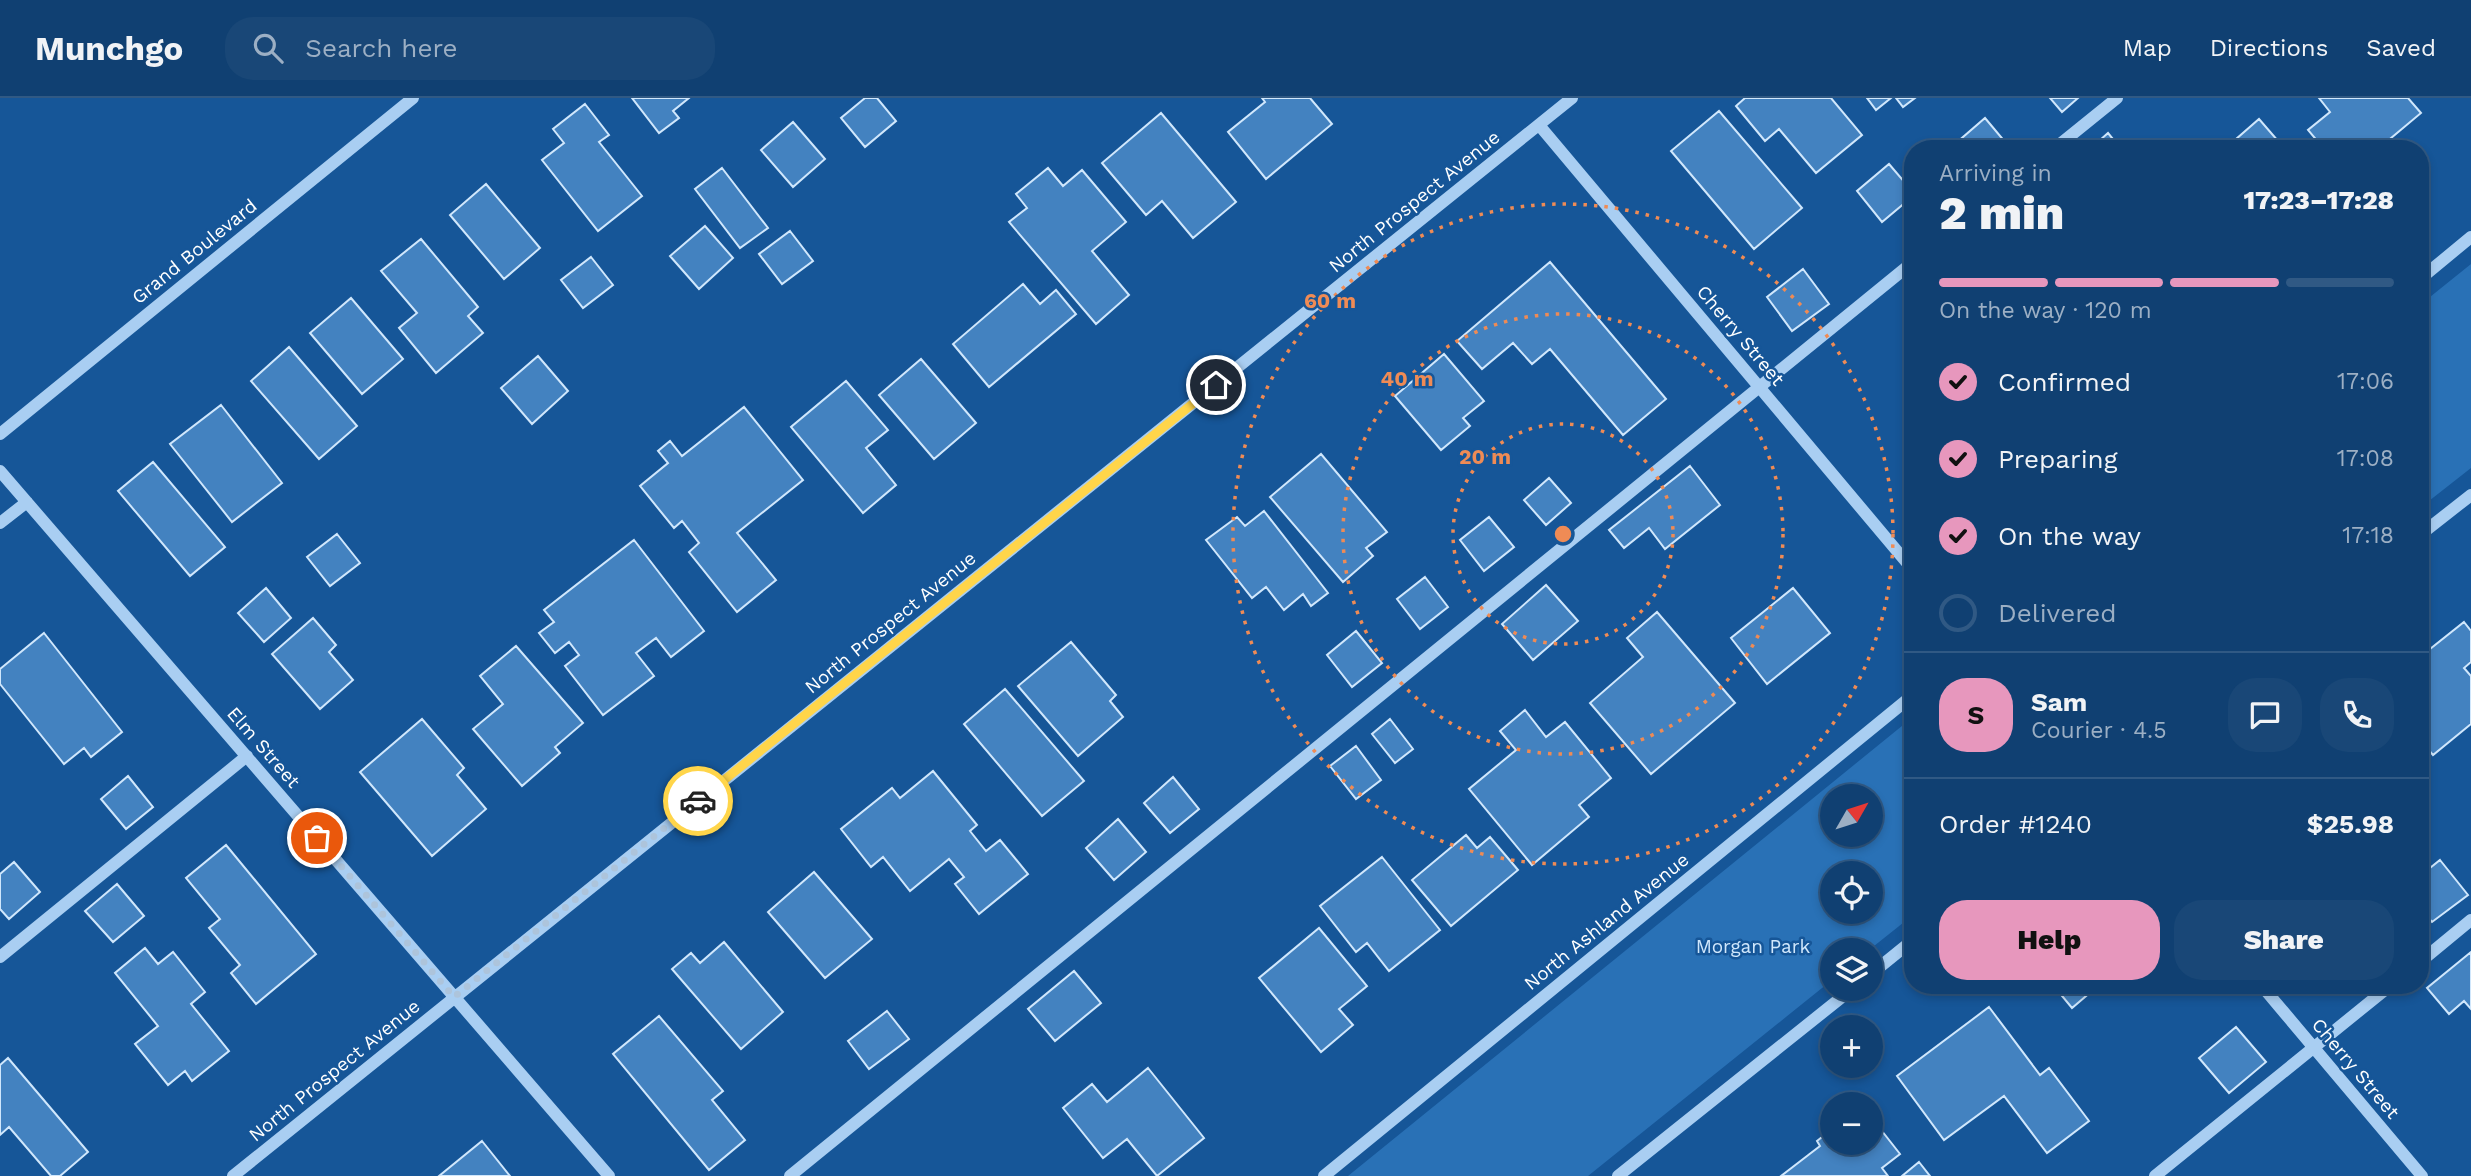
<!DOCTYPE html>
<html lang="en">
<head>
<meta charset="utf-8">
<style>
	body { margin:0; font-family:"Work Sans",sans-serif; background:#194777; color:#f1f3f6; height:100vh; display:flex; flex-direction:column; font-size:26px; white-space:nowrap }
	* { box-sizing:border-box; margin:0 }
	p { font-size:23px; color:#9cafc4 }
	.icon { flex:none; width:38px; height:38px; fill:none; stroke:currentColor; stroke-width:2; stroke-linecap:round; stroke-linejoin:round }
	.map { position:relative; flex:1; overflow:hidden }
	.drawer { position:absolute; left:1904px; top:42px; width:525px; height:854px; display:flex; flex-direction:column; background:#104072; border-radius:28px; box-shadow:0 4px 10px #0003,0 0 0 2px #305984 }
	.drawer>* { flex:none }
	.needle { width:46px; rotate:51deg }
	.controls { position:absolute; left:1820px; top:686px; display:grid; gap:14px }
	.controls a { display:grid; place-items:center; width:63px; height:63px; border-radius:50%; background:#104072; box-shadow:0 4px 10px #0003,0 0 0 2px #305984; font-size:35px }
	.pin { position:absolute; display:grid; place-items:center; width:60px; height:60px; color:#fff; margin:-30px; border:4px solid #fff; border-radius:50%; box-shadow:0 2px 7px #0007 }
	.courier { position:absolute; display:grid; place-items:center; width:70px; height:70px; margin:-35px; border:5px solid #ffd54a; border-radius:50%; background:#fff; color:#222; box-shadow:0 2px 9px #0007 }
	.headline em { font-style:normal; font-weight:800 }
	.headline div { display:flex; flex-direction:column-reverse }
	.headline { display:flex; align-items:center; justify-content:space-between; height:119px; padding:0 35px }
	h1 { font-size:46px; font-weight:800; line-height:52px }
	.bar { display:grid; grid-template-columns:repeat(4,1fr); gap:10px 7px; align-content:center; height:84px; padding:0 35px }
	.bar i { height:9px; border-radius:5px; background:#305984 }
	.bar .selected { background:#e797bd }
	.bar p { grid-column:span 4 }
	.line { display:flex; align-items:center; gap:18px; padding:0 35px; border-top:2px solid #305984 }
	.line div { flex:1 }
	.round { display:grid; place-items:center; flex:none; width:74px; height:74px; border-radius:28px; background:#194777 }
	ol { padding:0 35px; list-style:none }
	li { display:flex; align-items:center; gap:21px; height:77px }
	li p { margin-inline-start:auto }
	li .icon { padding:7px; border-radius:50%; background:#e797bd; color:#111; stroke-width:4 }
	li:last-child { color:#9cafc4 }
	li i { width:38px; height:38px; border:4px solid #305984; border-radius:50% }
	.cta { display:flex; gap:14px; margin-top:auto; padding:14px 35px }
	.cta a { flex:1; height:80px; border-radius:28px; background:#e797bd; color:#111; font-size:28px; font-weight:800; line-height:80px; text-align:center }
	.cta a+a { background:#194777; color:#f1f3f6 }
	header { display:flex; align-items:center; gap:42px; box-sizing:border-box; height:98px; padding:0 35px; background:#104072; border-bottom:2px solid #305984 }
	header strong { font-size:33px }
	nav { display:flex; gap:38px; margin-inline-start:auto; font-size:24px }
	.search { width:490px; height:63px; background:#194777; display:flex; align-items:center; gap:18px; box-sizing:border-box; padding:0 24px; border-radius:28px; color:#9cafc4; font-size:26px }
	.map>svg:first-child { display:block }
	.green { fill:#2971b6; fill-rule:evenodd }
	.building { fill:#4382c0; stroke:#d0e7fc; stroke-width:2 }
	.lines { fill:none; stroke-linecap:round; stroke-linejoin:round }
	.minor { stroke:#a9cef2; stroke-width:12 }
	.done { stroke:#adc4db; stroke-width:7; stroke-dasharray:0 12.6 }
	.route { stroke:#ffd54a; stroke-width:9 }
	.ring { fill:none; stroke:#ef8b55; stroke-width:3.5; stroke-dasharray:3.5 7 }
	.labels { text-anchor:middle; stroke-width:5; stroke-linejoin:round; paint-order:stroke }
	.street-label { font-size:19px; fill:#fff; stroke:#165698 }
	.park-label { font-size:19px; fill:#d0e7fc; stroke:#165698 }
	.centre { fill:#ef8b55; stroke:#165698; stroke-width:3.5 }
	.ring-label { font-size:21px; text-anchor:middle; font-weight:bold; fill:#ef8b55; stroke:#165698; stroke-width:5; stroke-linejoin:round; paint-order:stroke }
</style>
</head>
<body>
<header>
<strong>Munchgo</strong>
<div class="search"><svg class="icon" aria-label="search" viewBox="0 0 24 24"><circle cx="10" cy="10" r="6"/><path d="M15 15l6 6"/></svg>Search here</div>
<nav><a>Map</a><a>Directions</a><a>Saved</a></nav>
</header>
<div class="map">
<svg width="2471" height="1078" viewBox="0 0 2471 1078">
	<rect width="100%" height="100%" fill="#165698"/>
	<path class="green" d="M2471 166V370L2420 410V207Z
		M1913 619V817L1869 852H1832V882L1588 1078H1348ZM1832 698H1871V737H1832ZM1832 775H1871V814H1832Z"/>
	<path class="building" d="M632 0H689L673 13 679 20 659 35Z
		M865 0H877L896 23 865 49 841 20Z
		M1262 0H1310L1332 26 1266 81 1228 34 1265 4Z
		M1745 0H1831L1862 37 1816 75 1779 31 1765 43 1736 8Z
		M1867 0H1891L1876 12Z
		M1896 0H1915L1903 9Z
		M2050 0H2078L2062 14Z
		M2319 0H2408L2421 15 2384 46 2388 51H2324L2308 32 2330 14Z
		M585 6 609 37 599 44 642 98 598 133 542 62 564 45 553 31Z
		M1719 13 1802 110 1754 151 1671 53Z
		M1161 15 1236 104 1193 140 1162 103 1146 117 1102 65Z
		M1985 20 2011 51H1959L1955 46Z
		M2259 21 2285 51H2242L2235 42Z
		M793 24 825 61 793 89 761 52Z
		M2108 35 2121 51H2090Z
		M1889 66 1913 94V98L1882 124 1857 93Z
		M722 70 768 130 740 150 695 91Z
		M1048 70 1063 88 1082 72 1126 124 1092 153 1129 197 1096 226 1009 124 1027 110 1016 96Z
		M486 86 540 150 504 181 450 117Z
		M705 128 733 160 699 191 670 158Z
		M790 133 813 163 782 186 759 156Z
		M421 141 478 209 468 218 483 235 436 275 399 230 417 215 381 173Z
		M591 159 613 187 583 210 561 182Z
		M1550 164 1666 301 1623 337 1550 251 1532 266 1513 245 1482 271 1457 243Z
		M1803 171 1829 206 1792 233 1767 199Z
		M1023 186 1040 206 1056 192 1076 216 989 289 953 246Z
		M351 200 403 261 362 296 310 235Z
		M289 249 357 328 319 361 251 283Z
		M1444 256 1484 303 1463 320 1470 328 1441 352 1395 298Z
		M538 258 568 293 532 326 501 290Z
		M921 261 976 325 934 361 879 297Z
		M846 283 888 332 866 350 896 387 863 415 791 329Z
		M221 307 282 385 232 424 170 346Z
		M744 309 803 382 737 435 776 482 737 514 689 454 699 445 682 423 674 430 640 388 668 365 658 353 670 343 682 358Z
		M1321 356 1387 434 1366 450 1373 458 1343 484 1270 399Z
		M153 364 225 449 190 478 118 393Z
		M1690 368 1720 407 1665 451 1649 430 1624 450 1609 432Z
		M1549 380 1571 405 1546 427 1524 402Z
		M1264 413 1328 495 1311 508 1303 496 1284 512 1266 489 1252 500 1206 442 1237 419 1245 428Z
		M1489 419 1514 449 1484 473 1460 442Z
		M337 436 360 465 330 488 307 459Z
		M634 442 704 533 671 559 656 540 636 555 654 578 603 617 565 568 579 557 569 544 555 555 539 535 554 524 544 512Z
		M1425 479 1448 509 1420 531 1397 501Z
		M1546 487 1578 523 1533 562 1502 526Z
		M266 490 291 520 264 544 238 515Z
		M1793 490 1830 535 1767 586 1731 540Z
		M1657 514 1735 605 1651 676 1590 605 1643 559 1627 540Z
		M313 520 336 547 329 554 353 582 320 611 272 556Z
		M2464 524 2471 533V564L2464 570 2471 578V626L2433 657 2420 642V559Z
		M1356 533 1382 565 1352 589 1327 557Z
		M44 535 122 634 91 659 84 650 64 666 0 586V571Z
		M1071 544 1116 597 1110 603 1123 619 1078 658 1018 588Z
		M516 548 583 625 555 649 560 655 522 688 473 631 503 606 480 578Z
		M1005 591 1084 683 1042 718 964 626Z
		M1525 612 1546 639 1565 624 1611 680 1579 707 1589 719 1532 767 1469 691 1516 652 1500 633Z
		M422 621 464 670 457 677 486 711 432 758 360 674Z
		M1390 621 1413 651 1395 665 1372 636Z
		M1356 648 1381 682 1356 701 1330 668Z
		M933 673 977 727 970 733 986 753 1000 742 1028 776 979 816 955 786 964 779 949 761 910 793 883 759 871 769 841 731 892 690 900 700Z
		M128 678 153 709 126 731 101 701Z
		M1173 679 1199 711 1170 735 1144 705Z
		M1118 721 1146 754 1114 782 1086 750Z
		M1466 737 1477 750 1490 739 1518 772 1451 828 1412 782Z
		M226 747 316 856 256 906 231 875 240 867 209 830 220 821 186 780Z
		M1382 759 1440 832 1389 873 1367 845 1356 854 1320 808Z
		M2440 762 2468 797 2432 824 2420 810V778Z
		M14 764 40 794 9 821 0 811V776Z
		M814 774 872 841 825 880 768 814Z
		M117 786 144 818 113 844 85 813Z
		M1319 830 1367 888 1339 911 1353 927 1321 954 1259 880Z
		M724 844 783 914 741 951 672 871 691 855 700 865Z
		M145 850 158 866 173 854 205 894 191 906 229 953 192 983 185 973 168 987 135 946 158 928 115 875Z
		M2471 854V911L2464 903 2449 916 2427 890Z
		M1074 873 1101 905 1055 943 1028 911Z
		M2053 887H2099L2072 910Z
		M1989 909 2040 977 2049 970 2089 1023 2047 1055 2004 998 1944 1042 1897 978Z
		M887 913 909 941 869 971 848 943Z
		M659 918 723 993 712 1002 745 1042 709 1072 613 956Z
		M2236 929 2266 964 2229 995 2199 960Z
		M8 960 88 1054 60 1078H51L9 1029 0 1037V967Z
		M1148 970 1204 1040 1157 1078 1127 1041 1103 1060 1063 1010 1092 986 1107 1004Z
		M1871 1019 1900 1056 1882 1070 1888 1078H1781L1820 1048 1817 1043 1832 1031V1045H1871Z
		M482 1043 510 1078H439Z
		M1919 1064 1930 1078H1902Z"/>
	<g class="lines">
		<path class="minor" d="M1539 27 1913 472
			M2054 51 2117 0
			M2420 181 2471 139
			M0 336 413 0
			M0 373 609 1078
			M0 425 27 404
			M2420 437 2471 397
			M0 859 247 658
			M2420 864 2471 822
			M1871 876 1913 842
			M2261 887 2422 1078
			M233 1078 1572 0
			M790 1078 1913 164
			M1324 1078 1913 597
			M1618 1078 1852 891
			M2155 1078 2391 887"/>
	</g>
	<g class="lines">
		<path class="done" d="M317 740 454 899 698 703"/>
		<path class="route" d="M698 703 1216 287"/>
	</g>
	<g class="ring">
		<circle cx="1563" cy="436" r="110"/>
		<circle cx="1563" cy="436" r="220"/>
		<circle cx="1563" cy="436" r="330"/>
	</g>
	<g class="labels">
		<g class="street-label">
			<text transform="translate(1414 103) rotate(-39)" y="7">North Prospect Avenue</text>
			<text transform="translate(194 153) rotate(-39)" y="7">Grand Boulevard</text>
			<text transform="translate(1741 237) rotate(50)" y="7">Cherry Street</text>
			<text transform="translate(890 524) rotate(-39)" y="7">North Prospect Avenue</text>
			<text transform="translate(264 649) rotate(49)" y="7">Elm Street</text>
			<text transform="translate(1606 823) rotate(-39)" y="7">North Ashland Avenue</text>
			<text transform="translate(2356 970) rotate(50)" y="7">Cherry Street</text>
			<text transform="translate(334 972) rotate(-39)" y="7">North Prospect Avenue</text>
		</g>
		<g class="park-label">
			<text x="1753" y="855">Morgan Park</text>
		</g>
	</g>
	<circle cx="1563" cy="436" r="10" class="centre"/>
	<g class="ring-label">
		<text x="1330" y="210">60 m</text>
		<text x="1407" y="288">40 m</text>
		<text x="1485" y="366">20 m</text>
	</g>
</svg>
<div class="controls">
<a><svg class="needle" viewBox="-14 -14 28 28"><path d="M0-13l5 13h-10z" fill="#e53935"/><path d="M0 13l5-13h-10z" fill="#9cafc4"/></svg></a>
<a><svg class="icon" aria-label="locate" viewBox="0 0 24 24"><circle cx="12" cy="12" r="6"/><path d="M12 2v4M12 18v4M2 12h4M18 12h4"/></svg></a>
<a><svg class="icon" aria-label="layers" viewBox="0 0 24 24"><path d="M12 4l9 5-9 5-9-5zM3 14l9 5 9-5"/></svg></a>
<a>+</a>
<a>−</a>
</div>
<div class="pin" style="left:317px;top:740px;background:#ea580c"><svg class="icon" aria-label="bag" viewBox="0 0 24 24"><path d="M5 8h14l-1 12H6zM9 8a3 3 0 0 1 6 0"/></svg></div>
<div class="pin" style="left:1216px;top:287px;background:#1f2937"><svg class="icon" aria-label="home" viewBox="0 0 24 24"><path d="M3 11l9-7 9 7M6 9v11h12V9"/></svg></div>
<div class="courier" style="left:698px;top:703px"><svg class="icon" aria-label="car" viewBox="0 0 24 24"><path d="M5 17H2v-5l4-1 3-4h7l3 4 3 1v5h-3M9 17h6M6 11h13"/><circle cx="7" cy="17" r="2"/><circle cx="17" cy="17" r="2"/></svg></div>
<section class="drawer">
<div class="headline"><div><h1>2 min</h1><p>Arriving in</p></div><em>17:23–17:28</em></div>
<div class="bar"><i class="selected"></i><i class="selected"></i><i class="selected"></i><i></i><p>On the way · 120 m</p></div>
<ol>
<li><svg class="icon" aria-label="check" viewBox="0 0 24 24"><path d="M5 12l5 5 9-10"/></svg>Confirmed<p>17:06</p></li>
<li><svg class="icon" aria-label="check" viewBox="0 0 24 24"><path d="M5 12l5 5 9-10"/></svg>Preparing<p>17:08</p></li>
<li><svg class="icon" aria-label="check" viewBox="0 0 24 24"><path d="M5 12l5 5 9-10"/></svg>On the way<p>17:18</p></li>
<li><i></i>Delivered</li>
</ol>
<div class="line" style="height:126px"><b class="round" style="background:#e797bd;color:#111">S</b><div><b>Sam</b><p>Courier · 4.5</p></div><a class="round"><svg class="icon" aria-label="chat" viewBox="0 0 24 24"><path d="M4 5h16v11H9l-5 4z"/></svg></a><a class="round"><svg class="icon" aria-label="phone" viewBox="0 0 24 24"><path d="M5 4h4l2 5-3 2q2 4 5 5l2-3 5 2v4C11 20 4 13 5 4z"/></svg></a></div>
<div class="line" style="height:91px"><div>Order #1240</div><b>$25.98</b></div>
<div class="cta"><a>Help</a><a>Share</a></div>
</section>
</div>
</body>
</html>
